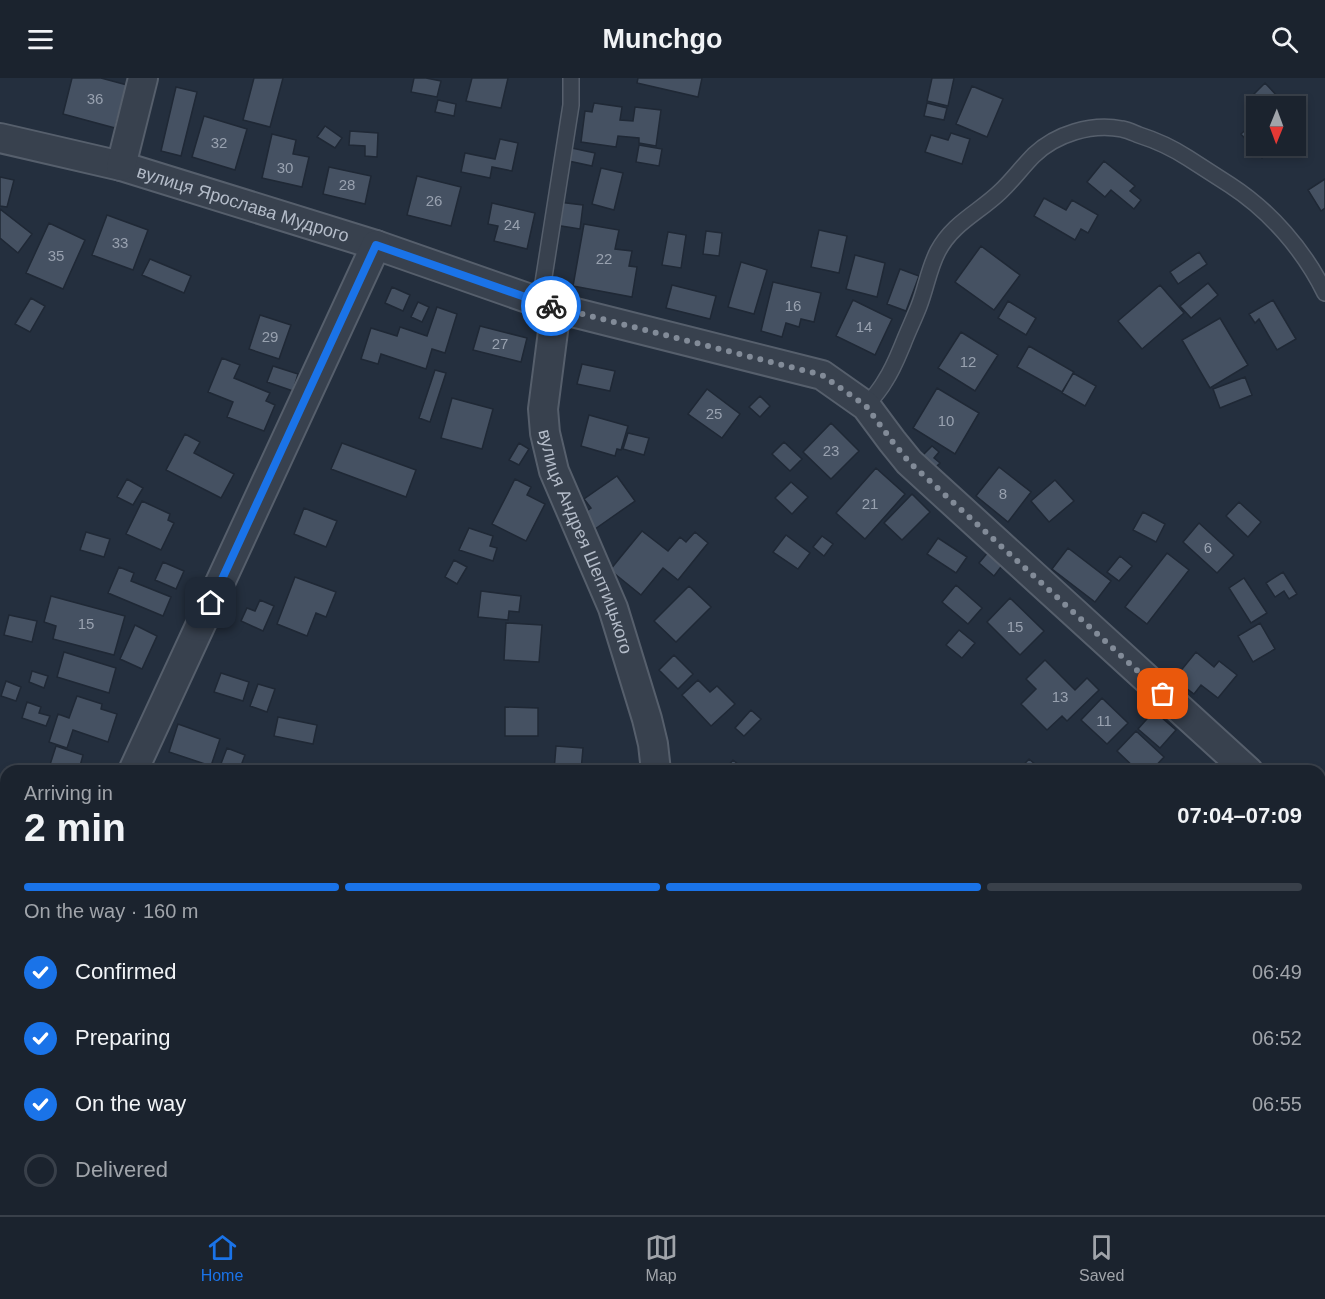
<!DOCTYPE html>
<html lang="en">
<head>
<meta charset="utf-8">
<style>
	body { margin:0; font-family:Helvetica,sans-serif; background:#282f3a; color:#f1f3f6; height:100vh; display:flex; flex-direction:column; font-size:22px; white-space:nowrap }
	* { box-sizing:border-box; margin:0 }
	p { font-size:20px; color:#a0a4aa }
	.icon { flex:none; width:33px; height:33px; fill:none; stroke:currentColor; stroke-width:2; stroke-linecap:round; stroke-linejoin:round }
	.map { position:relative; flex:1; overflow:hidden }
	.drawer { position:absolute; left:0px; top:687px; width:1326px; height:450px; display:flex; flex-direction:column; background:#1b232e; border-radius:18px 18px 0 0; box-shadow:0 3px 9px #0003,0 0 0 2px #39404a }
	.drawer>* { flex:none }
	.needle { width:39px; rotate:181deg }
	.tools { position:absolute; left:1246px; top:18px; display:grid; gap:12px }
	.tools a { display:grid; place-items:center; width:60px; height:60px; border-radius:0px; background:#1b232e; box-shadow:0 3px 9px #0003,0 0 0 2px #39404a; font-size:30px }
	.pin { position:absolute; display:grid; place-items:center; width:51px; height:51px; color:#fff; margin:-26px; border-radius:12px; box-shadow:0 3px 9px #0006 }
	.courier { position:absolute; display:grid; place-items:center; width:60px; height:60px; margin:-30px; border:4px solid #1a73e8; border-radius:50%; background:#fff; color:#222; box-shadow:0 2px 8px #0007 }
	.headline em { font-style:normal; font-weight:800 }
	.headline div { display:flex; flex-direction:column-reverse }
	.headline { display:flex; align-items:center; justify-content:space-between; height:102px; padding:0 24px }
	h1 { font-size:39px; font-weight:800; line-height:45px }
	.bar { display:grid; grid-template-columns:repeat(4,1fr); gap:9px 6px; align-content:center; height:72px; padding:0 24px }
	.bar i { height:8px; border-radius:4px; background:#39404a }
	.bar .selected { background:#1a73e8 }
	.bar p { grid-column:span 4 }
	ol { padding:0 24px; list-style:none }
	li { display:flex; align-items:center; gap:18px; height:66px }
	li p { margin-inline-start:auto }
	li .icon { padding:6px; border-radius:50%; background:#1a73e8; color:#fff; stroke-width:4 }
	li:last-child { color:#a0a4aa }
	li i { width:33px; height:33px; border:3px solid #39404a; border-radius:50% }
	header { display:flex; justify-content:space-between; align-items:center; height:78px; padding:0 24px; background:#1b232e; font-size:27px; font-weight:800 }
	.tabs { display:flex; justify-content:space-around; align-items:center; height:84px; border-top:2px solid #39404a; background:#1b232e; font-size:16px; color:#a0a4aa }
	.tabs a { display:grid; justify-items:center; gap:3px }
	.tabs .selected { color:#1a73e8 }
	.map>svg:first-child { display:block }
	.building { fill:#455162; stroke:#1f2835; stroke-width:1.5 }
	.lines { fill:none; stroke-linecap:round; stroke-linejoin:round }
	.service-casing { stroke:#565f6c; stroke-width:18 }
	.minor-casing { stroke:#565f6c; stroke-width:32 }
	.tertiary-casing { stroke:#565f6c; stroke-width:36 }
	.service { stroke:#38414e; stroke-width:15 }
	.minor { stroke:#38414e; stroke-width:28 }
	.tertiary { stroke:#38414e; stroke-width:33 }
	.done { stroke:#828b98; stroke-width:6; stroke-dasharray:0 10.8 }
	.route { stroke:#1a73e8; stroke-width:8 }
	.labels { text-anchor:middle; stroke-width:5; stroke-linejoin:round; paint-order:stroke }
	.number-label { font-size:15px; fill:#98a1af }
	.street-label { font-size:18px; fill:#b4bcc9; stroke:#1d2633 }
</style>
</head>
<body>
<header><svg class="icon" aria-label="menu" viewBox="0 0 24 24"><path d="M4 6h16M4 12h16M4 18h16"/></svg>Munchgo<svg class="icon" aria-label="search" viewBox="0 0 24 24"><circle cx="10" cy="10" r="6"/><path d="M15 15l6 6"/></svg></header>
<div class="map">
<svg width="1325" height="1137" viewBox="0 0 1325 1137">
	<rect width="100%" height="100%" fill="#242f3e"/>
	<path class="building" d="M72 0H101L127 7 115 50 63 36Z
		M254 0H283L270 49 243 42Z
		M414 0H426L441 3 437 19 411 14Z
		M472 0H508L501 30 466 23Z
		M638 0H702L698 19 637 5Z
		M932 0H954L948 28 927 23Z
		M1265 5 1280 21 1272 28H1263L1253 17Z
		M972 8 1003 21 987 59 956 46Z
		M176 9 197 14 181 78 161 73Z
		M438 22 456 26 454 38 435 34Z
		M594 25 622 29 620 42 633 43 635 29 661 32 656 68 639 65V60L618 58 616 69 581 64 585 33 592 34Z
		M927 25 947 30 944 42 924 38Z
		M204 38 247 51 235 92 192 79Z
		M1257 42V68H1276L1262 80 1241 56Z
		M325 48 342 60 335 70 317 59Z
		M350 53 378 55 377 79 365 78V68L349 67Z
		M951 55 970 61 962 86 925 74 931 57 948 62Z
		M272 56 296 62 293 76 309 79 302 109 262 100Z
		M500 61 518 65 512 93 492 89 490 100 461 94 465 75 495 81Z
		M639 67 662 71 659 88 636 84Z
		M567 69 595 75 592 88 564 82Z
		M1104 83 1135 108 1130 113 1141 122 1134 131 1111 112 1105 119 1087 104Z
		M329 89 371 98 365 126 323 116Z
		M601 90 623 95 614 132 592 126Z
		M417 98 461 109 451 148 407 137Z
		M0 99 14 102 7 129 0 128Z
		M1325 101V130L1321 133 1308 112Z
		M1044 120 1066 132 1072 122 1098 137 1088 155 1081 151 1075 162 1034 138Z
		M558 124 583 127 580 151 555 147Z
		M492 125 535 135 527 171 494 163 498 148 488 146Z
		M0 131 32 156 18 175 0 160Z
		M107 137 148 152 133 192 92 177Z
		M49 145 85 162 63 211 26 195Z
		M584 146 619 152 615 171 632 173 629 188 637 189 632 219 573 208Z
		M819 152 847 158 839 195 811 189Z
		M706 153 722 155 719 178 703 176Z
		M668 154 686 157 681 190 662 187Z
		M981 168 1020 197 994 232 955 204Z
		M1199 174 1207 186 1178 206 1170 194Z
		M855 177 885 185 877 219 846 211Z
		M150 181 191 198 184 215 142 197Z
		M741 184 767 192 754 236 728 229Z
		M900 191 919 198 906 233 887 226Z
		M773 204 821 215 814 244 801 241 799 249 786 245 782 259 761 253Z
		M1208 205 1218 217 1191 240 1180 228Z
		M672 207 716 218 710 241 666 230Z
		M1160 207 1184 235 1142 271 1118 243Z
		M392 209 410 217 403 233 385 225Z
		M31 220 45 228 30 254 15 246Z
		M853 222 892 241 875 277 836 258Z
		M1273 222 1296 261 1277 272 1259 241 1255 245 1249 236Z
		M1008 223 1036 240 1026 257 998 240Z
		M418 224 429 229 422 244 411 239Z
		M437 229 457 236 445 275 432 271 426 291 381 276 378 286 361 281 371 250 397 258 400 249 427 258Z
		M260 237 291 247 279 281 249 271Z
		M1220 240 1248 287 1210 310 1182 262Z
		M480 248 527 260 521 284 473 272Z
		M961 254 998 277 975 313 938 290Z
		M1029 268 1074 294 1062 314 1017 289Z
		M222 280 240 287 234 300 270 315 266 323 275 327 264 353 227 339 233 324 208 314Z
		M582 286 615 293 610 313 577 306Z
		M273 288 298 296 293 313 267 304Z
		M435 292 446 295 430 344 419 340Z
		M1073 295 1096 308 1085 328 1062 315Z
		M1245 299 1252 317 1220 330 1213 311Z
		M937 310 979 335 955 376 913 350Z
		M707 311 740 336 722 360 688 336Z
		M760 318 770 328 760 339 749 329Z
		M452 320 493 331 482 371 441 360Z
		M589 337 628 348 621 372 617 371 615 378 581 368Z
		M831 345 859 373 831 401 803 374Z
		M628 355 649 360 644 377 623 371Z
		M185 356 200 364 194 375 234 396 221 420 166 392Z
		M784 364 802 381 790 393 772 376Z
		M342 365 416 392 406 419 331 391Z
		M519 365 529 371 519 387 509 382Z
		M932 368 939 374 934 380 940 385 934 391 921 379Z
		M999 389 1031 414 1008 444 976 418Z
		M876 390 905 416 865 461 836 435Z
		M617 398 635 423 595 451 585 434 591 430 584 421Z
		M127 401 143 410 133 427 117 419Z
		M515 401 531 409 527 417 545 426 526 463 492 446Z
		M1055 402 1074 423 1049 444 1031 423Z
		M791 404 808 419 792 436 775 420Z
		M912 416 930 434 902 462 884 445Z
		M142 423 170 436 168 442 174 445 161 472 126 456Z
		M1239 424 1261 444 1248 459 1226 438Z
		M304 430 337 443 326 469 294 456Z
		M1143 434 1165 446 1156 464 1133 452Z
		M1199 445 1234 477 1217 495 1183 464Z
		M469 450 493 458 490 468 497 470 493 483 459 472Z
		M642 453 668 473 680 459 686 464 695 454 708 465 678 502 663 490 641 517 610 492Z
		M86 454 110 461 104 479 80 472Z
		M786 457 810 475 798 491 773 474Z
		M822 458 833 466 824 478 813 469Z
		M938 460 967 479 956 495 927 476Z
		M1068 470 1111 503 1095 524 1052 491Z
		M989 473 1004 485 994 498 979 485Z
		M1167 475 1189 492 1147 546 1125 529Z
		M1120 478 1132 488 1119 503 1107 494Z
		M454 482 467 489 457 506 445 499Z
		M163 484 184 493 176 511 155 502Z
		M119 489 134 495 131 503 171 519 163 538 108 515Z
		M1283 494 1297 516 1289 521 1284 513 1275 519 1266 505Z
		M295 499 336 514 326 539 316 535 307 558 277 546Z
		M1244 500 1267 535 1251 545 1229 510Z
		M956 507 982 530 968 546 942 524Z
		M689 508 711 529 676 564 654 543Z
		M481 513 521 518 519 534 509 533 508 542 478 539Z
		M51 518 125 538 114 577 53 561 56 548 44 544Z
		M1010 520 1044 553 1020 577 987 544Z
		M260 522 274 528 263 553 241 543 247 530 255 533Z
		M9 537 37 543 32 564 4 557Z
		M506 545 542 547 539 584 504 582Z
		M1260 545 1275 571 1253 584 1238 558Z
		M135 547 157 558 142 591 120 581Z
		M959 552 975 565 962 580 946 567Z
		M64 574 116 590 109 615 57 599Z
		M1196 574 1214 589 1219 583 1237 597 1218 620 1201 607 1194 616 1174 601Z
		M674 577 693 596 678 611 659 592Z
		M1045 582 1075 612 1087 600 1099 612 1067 643 1062 638 1047 652 1021 626 1036 611 1026 601Z
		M32 593 48 598 44 610 29 604Z
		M221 595 249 604 243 623 214 614Z
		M698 602 710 614 717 608 735 626 711 648 682 617Z
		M6 603 21 609 16 623 1 618Z
		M258 606 275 611 267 634 250 628Z
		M77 618 102 626 101 631 117 636 108 664 73 652 67 670 49 664 58 636 69 640Z
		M1102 620 1128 645 1107 666 1081 642Z
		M27 624 41 629 39 635 50 638 46 648 22 640Z
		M505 629 538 630V658H505Z
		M751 632 761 641 744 658 735 650Z
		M1154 633 1176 652 1160 670 1138 651Z
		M278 639 317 647 313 666 274 658Z
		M178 646 220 661 211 688 169 674Z
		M1136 653 1164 679 1151 693H1138L1117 673Z
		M56 668 83 677 80 688 91 691 90 693H48Z
		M556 668 583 670 581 693H554Z
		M227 670 245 677 239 693H224L219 691Z
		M1029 681 1043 693H1018Z
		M733 682 746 693 725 692Z
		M17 1131H71L69 1137H62L47 1132 46 1137H29L17 1133Z"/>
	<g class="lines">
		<defs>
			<path id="service" d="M540 224 571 27V0
				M866 328C873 320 880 312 885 303 893 291 898 278 903 266 908 253 914 241 919 228 926 210 929 190 938 173 953 145 978 135 1000 114 1012 103 1022 89 1034 77 1056 56 1091 45 1122 51 1128 52 1134 55 1139 57 1158 63 1171 69 1188 80 1202 89 1216 98 1230 107 1270 133 1304 172 1325 215
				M1320 728 1325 730
				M0 987 6 989"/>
			<g id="minor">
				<path id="s1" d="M0 60 121 88 376 167 556 230 822 297 866 328 892 363 909 384 1248 693"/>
				<path d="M121 88 143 0"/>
				<path id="s2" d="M556 230 543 331 545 355 554 393 613 530 647 641 653 666 656 693"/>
				<path d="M133 693 376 167"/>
				<path d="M848 1131 849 1137"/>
				<path d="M918 1131 942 1137"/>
				<path d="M379 1137 382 1131"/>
			</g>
			<path id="tertiary" d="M0 865 6 867
				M0 1050 6 1029"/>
		</defs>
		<use href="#service" class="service-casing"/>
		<use href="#minor" class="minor-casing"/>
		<use href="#tertiary" class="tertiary-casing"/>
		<use href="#service" class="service"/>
		<use href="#minor" class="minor"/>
		<use href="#tertiary" class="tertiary"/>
	</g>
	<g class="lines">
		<path class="done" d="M551 228 822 297 866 328 892 363 909 384 1163 616"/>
		<path class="route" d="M211 525 376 167 551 228"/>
	</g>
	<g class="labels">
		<g class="number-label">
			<text x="95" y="26">36</text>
			<text x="219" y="70">32</text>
			<text x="285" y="95">30</text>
			<text x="347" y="112">28</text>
			<text x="434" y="128">26</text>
			<text x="512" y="152">24</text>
			<text x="120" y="170">33</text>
			<text x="56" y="183">35</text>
			<text x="604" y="186">22</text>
			<text x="793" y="233">16</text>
			<text x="864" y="254">14</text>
			<text x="270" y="264">29</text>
			<text x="500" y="271">27</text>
			<text x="968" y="289">12</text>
			<text x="714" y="341">25</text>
			<text x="946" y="348">10</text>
			<text x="831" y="378">23</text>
			<text x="1003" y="421">8</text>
			<text x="870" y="431">21</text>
			<text x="1208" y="475">6</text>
			<text x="86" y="551">15</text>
			<text x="1015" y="554">15</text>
			<text x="1060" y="624">13</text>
			<text x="1104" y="648">11</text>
		</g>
		<g class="street-label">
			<text dy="6" stroke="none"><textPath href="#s1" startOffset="252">вулиця Ярослава Мудрого</textPath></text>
			<text dy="6" stroke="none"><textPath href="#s2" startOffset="242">вулиця Андрея Шептицького</textPath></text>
		</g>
	</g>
</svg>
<div class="tools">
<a><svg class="needle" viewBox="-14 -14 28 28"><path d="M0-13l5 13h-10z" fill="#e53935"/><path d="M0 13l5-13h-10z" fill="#a0a4aa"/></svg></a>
</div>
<div class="pin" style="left:1163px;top:616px;background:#ea580c"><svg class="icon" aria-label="bag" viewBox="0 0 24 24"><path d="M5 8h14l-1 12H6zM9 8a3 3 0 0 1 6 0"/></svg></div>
<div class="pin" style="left:211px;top:525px;background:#1f2937"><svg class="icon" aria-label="home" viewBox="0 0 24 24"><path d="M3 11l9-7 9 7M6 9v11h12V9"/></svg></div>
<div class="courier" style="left:551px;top:228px"><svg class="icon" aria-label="bike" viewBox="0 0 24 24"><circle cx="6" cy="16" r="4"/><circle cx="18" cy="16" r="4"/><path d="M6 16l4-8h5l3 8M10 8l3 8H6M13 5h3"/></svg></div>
<section class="drawer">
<div class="headline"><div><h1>2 min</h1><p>Arriving in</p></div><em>07:04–07:09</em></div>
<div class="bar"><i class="selected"></i><i class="selected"></i><i class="selected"></i><i></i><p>On the way · 160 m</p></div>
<ol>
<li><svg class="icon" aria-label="check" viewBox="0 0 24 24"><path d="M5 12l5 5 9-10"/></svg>Confirmed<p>06:49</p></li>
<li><svg class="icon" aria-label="check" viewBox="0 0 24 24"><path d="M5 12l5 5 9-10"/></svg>Preparing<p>06:52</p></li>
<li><svg class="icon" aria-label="check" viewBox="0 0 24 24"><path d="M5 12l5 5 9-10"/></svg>On the way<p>06:55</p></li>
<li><i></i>Delivered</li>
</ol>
</section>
</div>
<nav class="tabs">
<a class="selected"><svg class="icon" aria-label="home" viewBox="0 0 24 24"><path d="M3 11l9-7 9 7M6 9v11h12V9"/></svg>Home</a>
<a><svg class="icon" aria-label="map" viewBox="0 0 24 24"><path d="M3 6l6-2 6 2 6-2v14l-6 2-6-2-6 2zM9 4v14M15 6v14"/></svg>Map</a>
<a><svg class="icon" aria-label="saved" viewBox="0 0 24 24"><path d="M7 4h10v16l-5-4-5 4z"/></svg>Saved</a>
</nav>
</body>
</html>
